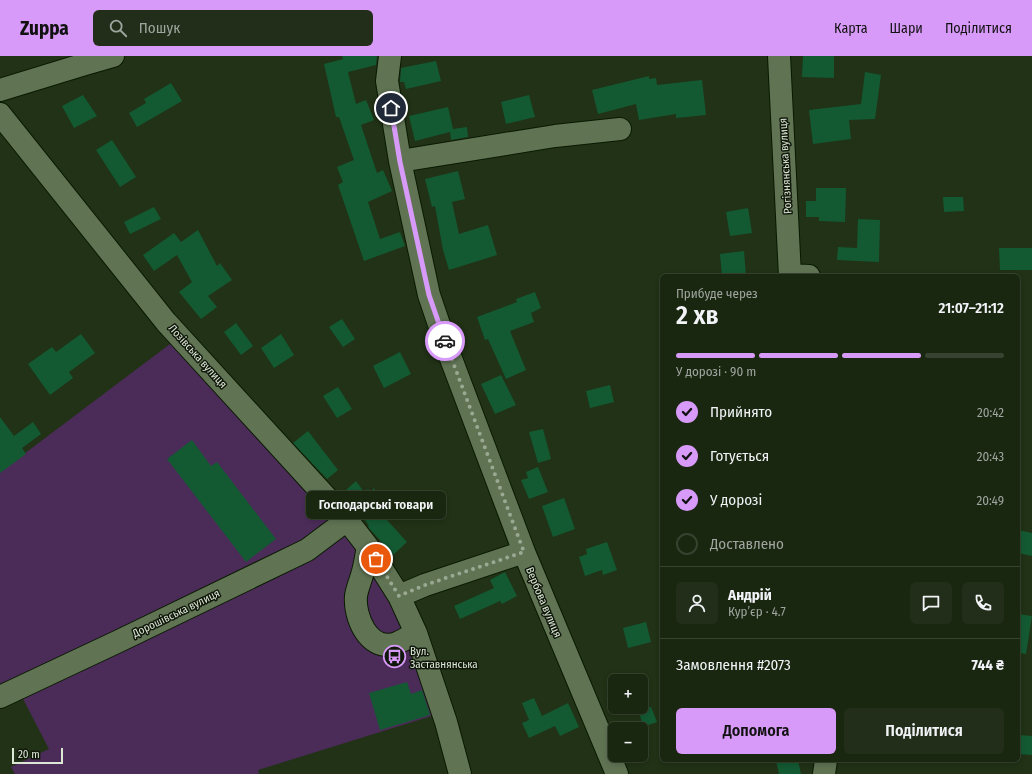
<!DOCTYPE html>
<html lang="uk">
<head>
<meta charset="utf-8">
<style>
	body { margin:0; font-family:"Fira Sans Condensed",sans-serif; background:#222e19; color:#f1f3f6; height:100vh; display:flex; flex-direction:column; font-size:15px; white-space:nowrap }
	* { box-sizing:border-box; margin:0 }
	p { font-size:13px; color:#9fa59f }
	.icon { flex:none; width:22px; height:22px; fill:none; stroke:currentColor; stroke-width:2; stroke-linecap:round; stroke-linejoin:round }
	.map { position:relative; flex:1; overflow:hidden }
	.sheet { position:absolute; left:660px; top:218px; width:360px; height:488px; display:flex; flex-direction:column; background:#192610; border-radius:6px; box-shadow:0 2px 6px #0003,0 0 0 1px #374330 }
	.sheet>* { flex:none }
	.controls { position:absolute; left:608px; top:618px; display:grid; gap:8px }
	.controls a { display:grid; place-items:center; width:40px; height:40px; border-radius:6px; background:#192610; box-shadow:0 2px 6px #0003,0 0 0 1px #374330; font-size:20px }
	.scale { position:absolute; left:12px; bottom:10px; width:51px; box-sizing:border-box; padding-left:4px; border:2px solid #dce7d5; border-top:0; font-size:11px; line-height:14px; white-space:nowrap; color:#dce7d5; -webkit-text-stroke:3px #10170b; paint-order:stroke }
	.pin { position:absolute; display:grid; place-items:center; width:34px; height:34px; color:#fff; margin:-17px; border:2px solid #fff; border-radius:50%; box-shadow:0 1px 4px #0007 }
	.courier { position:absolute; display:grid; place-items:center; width:40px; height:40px; margin:-20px; border:3px solid #d89af8; border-radius:50%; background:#fff; color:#222; box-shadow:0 1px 5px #0007 }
	.bubble { position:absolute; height:28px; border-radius:6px; background:#192610; box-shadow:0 2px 6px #0003,0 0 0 1px #374330; font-size:13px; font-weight:600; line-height:28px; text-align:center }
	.summary em { font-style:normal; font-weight:600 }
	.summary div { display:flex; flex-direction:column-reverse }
	.summary { display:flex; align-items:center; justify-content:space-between; height:68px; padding:0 16px }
	h1 { font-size:26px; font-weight:600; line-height:30px }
	.bar { display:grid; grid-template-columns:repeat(4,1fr); gap:6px 4px; align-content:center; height:48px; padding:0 16px }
	.bar i { height:5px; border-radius:3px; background:#374330 }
	.bar .selected { background:#d89af8 }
	.bar p { grid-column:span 4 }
	.line { display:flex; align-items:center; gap:10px; padding:0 16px; border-top:1px solid #374330 }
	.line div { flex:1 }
	.round { display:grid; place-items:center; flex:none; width:42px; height:42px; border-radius:6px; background:#222e19 }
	ol { padding:0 16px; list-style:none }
	li { display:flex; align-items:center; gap:12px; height:44px }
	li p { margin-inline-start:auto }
	li .icon { padding:4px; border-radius:50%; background:#d89af8; color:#111; stroke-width:4 }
	li:last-child { color:#9fa59f }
	li i { width:22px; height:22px; border:2px solid #374330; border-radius:50% }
	.action { display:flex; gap:8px; margin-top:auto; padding:8px 16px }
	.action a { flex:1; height:46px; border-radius:6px; background:#d89af8; color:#111; font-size:16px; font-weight:600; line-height:46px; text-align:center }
	.action a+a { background:#222e19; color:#f1f3f6 }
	header { display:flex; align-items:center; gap:24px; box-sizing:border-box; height:56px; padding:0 20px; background:#d89af8; color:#111 }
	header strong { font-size:19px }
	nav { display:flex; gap:22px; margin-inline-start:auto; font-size:14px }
	.search { width:280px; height:36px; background:#222e19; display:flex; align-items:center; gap:10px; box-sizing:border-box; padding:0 14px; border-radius:6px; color:#9fa59f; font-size:15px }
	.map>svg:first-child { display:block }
	.green { fill:#4b2c59 }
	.building { fill:#135a33 }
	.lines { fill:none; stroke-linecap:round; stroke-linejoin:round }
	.minor-casing { stroke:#0a1a01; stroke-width:24 }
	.minor { stroke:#607454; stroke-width:22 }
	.done { stroke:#9ba892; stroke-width:4; stroke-dasharray:0 7.2 }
	.route { stroke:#d89af8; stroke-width:5 }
	.labels { text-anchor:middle; stroke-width:3; stroke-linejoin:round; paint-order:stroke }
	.street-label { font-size:11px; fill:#dce7d5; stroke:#10170b }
	.poi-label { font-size:11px; fill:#dce7d5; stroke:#10170b; text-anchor:start }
</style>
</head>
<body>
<header>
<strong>Zuppa</strong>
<div class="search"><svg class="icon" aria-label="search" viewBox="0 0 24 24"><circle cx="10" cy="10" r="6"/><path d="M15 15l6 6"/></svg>Пошук</div>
<nav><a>Карта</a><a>Шари</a><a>Поділитися</a></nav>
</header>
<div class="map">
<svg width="1032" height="718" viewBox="0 0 1032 718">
	<rect width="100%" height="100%" fill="#213216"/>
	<path class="green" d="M182 279 398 529 438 658 258 714 259 718H15L11 711 49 693 20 637 0 646V416Z"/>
	<path class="building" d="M342 0H377L376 9 348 16 356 48 366 44 374 64 361 69 377 117 383 114 392 135 368 146 380 183 400 176 405 190 364 205 338 129 343 126 337 111 354 104 339 61H336L324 8 343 3Z
		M803 0H834V22L802 21Z
		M436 5 441 25 406 33 404 26H400L401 12Z
		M865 16 881 19 875 63 849 64 851 83 813 88 809 54 861 48Z
		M649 20V23L656 22 657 29 702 24 706 59 676 62V58L639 64 636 48 598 58 592 34Z
		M171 27 182 45 137 71 129 57 146 47 144 43Z
		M83 39 97 60 74 72 62 50Z
		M529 39 535 61 506 68 501 46Z
		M448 51 453 73 467 71 468 81 451 84 450 76 415 85 409 60Z
		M112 84 136 121 120 131 96 94Z
		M458 115 465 143 452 146 459 178 488 169 497 199 449 214 443 194 435 150 432 151 425 123Z
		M816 132H846L845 166 819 165V161H806V145H816Z
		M943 141H963L964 155 944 156Z
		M154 151 161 163 130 178 124 166Z
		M748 152 752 177 730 180 726 156Z
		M858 163 880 164 879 206 837 204 838 191 857 192Z
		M198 174 217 210 220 207 232 224 208 240 217 251 201 263 179 236 192 226 177 199 154 215 143 199 174 177 181 186Z
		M999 192H1032V214H1000Z
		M744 195 746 220H722L720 198Z
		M535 236 541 252 531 257 534 266 510 275 526 314 506 323 488 283 485 284 477 261 517 246 516 243Z
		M342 263 355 283 343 291 329 271Z
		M236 267 253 290 241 299 224 276Z
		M81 278 95 297 69 316 73 322 50 339 28 308 52 291 56 296Z
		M281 278 294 299 274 312 261 292Z
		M400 296 411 318 384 332 373 310Z
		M501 319 516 349 495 358 481 328Z
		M610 329 614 346 590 352 586 335Z
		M338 331 352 353 337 362 323 340Z
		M0 361 14 380 33 366 41 378 22 392 26 398 0 417Z
		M543 373 551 403 538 407 529 376Z
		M308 375 338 414 327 423 293 387Z
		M192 384 211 410 217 406 276 483 246 506 167 403Z
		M538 411 548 436 529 443 521 424 528 422 526 416Z
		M356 425 364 436 368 433 371 436 374 432 384 447 377 453 407 486 393 499 368 471 369 470 353 445 355 444 346 434Z
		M564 442 575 473 553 481 542 450Z
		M1018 474 1032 477V500L1018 497Z
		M607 486 617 514 603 519 602 514 585 520 579 501 587 498 586 493Z
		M505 516 517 540 502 548 500 545 460 563 454 550 494 532 490 524Z
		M1018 558 1032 560 1026 598 1018 597Z
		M646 566 651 586 628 592 623 572Z
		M407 626 411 638 422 634 430 659 380 674 369 637Z
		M534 642 542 660 568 647 579 671 560 680 555 670 529 682 522 667 529 664 522 647Z
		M638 651H651L657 666 643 671Z
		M1018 679 1032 680V699L1018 698Z
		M776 704H798L801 718H779Z"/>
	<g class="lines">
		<defs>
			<path id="minor" d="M390 0 387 25 400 105 429 239 447 292 524 496 617 718
				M779 0 790 220
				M0 34 85 8 113 0
				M0 58 166 266 347 464 368 491 399 540 416 577 446 666 460 718
				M400 105 555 80 620 73
				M790 219 809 220
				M368 491C366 500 365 510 362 519 360 526 357 533 356 540 354 560 368 595 394 588 402 586 409 580 416 577
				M399 540 425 529 524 496
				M0 641 119 585 307 494 347 464
				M824 718 826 704"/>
		</defs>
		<use href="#minor" class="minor-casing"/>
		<use href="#minor" class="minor"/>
	</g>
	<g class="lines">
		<path class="done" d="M376 503 399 540 425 529 524 496 445 285"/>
		<path class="route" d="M391 52 400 106 429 239 445 285"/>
	</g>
	<defs>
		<symbol id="bus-ring" viewBox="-11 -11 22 22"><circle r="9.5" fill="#10170b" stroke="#d89af8" stroke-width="1.5"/><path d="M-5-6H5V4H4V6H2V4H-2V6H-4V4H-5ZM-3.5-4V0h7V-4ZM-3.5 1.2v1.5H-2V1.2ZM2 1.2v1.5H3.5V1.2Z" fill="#d89af8"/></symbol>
	</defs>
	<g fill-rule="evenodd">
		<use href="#bus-ring" x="382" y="588" width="25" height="25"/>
	</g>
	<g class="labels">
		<g class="street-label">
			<text transform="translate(785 110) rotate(-93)" y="4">Рогізнянська вулиця</text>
			<text transform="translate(198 300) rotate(48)" y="4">Лозівська вулиця</text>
			<text transform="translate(544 546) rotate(67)" y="4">Вербова вулиця</text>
			<text transform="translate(176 557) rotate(-26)" y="4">Дорошівська вулиця</text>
		</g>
		<g class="poi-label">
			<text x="410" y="599">Вул.<tspan x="410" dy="13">Заставнянська</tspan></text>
		</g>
	</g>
</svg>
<div class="controls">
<a>+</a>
<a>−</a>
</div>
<div class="scale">20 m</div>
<div class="pin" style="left:376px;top:503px;background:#ea580c"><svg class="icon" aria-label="bag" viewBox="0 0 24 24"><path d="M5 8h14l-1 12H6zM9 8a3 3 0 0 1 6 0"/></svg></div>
<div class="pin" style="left:391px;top:52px;background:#1f2937"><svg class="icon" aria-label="home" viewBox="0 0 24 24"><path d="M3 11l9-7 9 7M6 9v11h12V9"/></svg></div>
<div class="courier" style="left:445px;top:285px"><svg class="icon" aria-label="car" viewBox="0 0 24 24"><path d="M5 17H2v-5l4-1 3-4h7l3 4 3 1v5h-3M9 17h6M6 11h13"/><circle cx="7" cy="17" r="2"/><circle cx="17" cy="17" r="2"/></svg></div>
<div class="bubble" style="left:306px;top:435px;width:140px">Господарські товари</div>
<section class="sheet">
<div class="summary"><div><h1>2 хв</h1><p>Прибуде через</p></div><em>21:07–21:12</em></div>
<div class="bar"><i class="selected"></i><i class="selected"></i><i class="selected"></i><i></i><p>У дорозі · 90 m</p></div>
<ol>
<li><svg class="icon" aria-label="check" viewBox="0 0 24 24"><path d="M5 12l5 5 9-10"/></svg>Прийнято<p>20:42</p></li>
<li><svg class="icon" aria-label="check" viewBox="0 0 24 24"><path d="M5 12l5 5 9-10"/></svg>Готується<p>20:43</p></li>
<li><svg class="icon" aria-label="check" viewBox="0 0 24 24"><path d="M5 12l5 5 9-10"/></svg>У дорозі<p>20:49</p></li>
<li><i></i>Доставлено</li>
</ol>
<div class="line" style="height:72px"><a class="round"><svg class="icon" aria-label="person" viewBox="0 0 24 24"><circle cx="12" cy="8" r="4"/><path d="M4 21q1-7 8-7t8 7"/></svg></a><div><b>Андрій</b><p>Кур’єр · 4.7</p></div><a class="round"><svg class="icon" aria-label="chat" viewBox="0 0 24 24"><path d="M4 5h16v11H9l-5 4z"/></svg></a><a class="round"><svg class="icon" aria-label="phone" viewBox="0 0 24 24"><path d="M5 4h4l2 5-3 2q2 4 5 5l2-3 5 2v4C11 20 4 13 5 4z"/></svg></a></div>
<div class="line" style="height:52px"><div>Замовлення #2073</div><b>744 ₴</b></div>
<div class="action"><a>Допомога</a><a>Поділитися</a></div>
</section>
</div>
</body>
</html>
